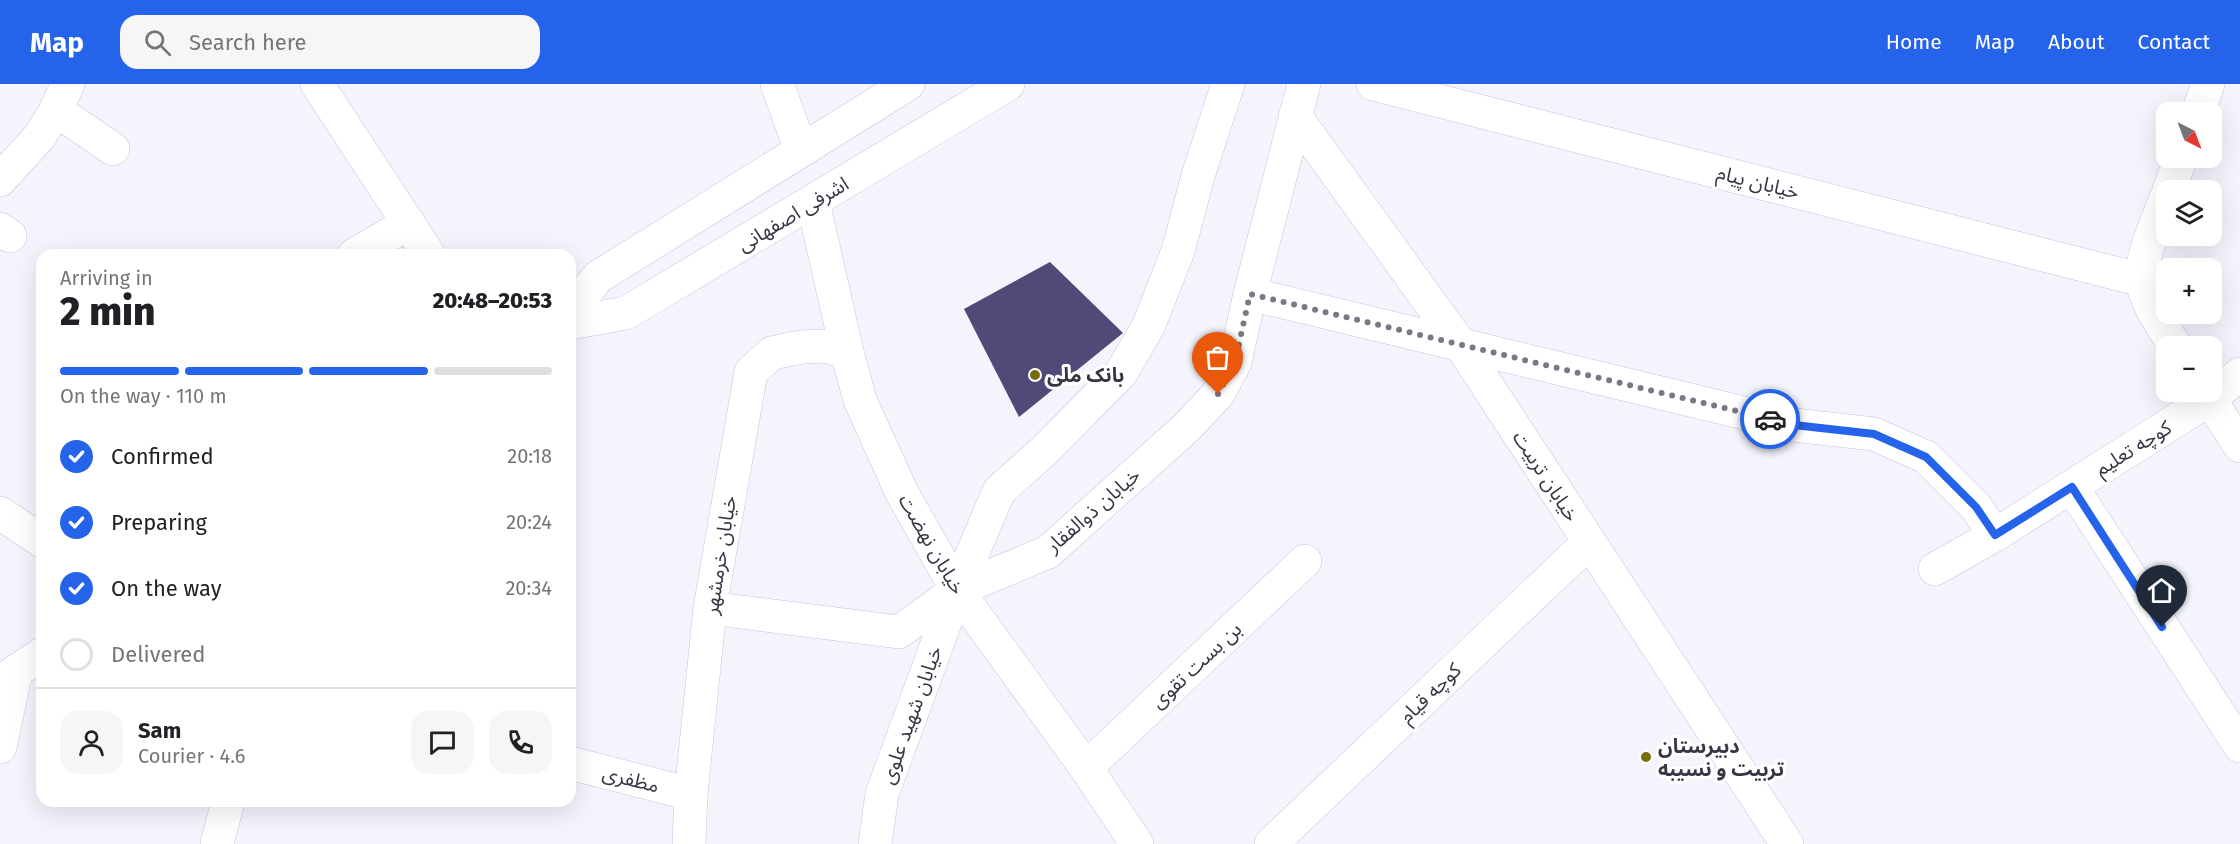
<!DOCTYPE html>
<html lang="en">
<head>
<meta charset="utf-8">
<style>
	body { margin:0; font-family:"Fira Sans","Noto Sans Arabic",sans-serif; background:#f6f6f6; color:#202124; height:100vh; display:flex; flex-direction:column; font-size:22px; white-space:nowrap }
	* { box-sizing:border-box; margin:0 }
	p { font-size:20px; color:#757577 }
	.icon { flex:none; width:33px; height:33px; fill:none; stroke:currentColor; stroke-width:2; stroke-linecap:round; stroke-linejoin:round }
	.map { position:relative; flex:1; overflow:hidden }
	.side { position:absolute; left:36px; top:165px; width:540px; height:558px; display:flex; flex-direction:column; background:#fff; border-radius:18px; box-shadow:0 6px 24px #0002 }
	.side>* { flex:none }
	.needle { width:39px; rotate:138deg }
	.buttons { position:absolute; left:2156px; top:18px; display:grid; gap:12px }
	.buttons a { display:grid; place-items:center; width:66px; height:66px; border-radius:12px; background:#fff; box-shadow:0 6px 24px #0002; font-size:30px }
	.pin { position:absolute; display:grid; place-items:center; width:51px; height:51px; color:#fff; margin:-62px -26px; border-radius:50% 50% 50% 0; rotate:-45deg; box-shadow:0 0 6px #0007 }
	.pin .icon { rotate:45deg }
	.courier { position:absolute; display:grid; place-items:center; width:60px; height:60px; margin:-30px; border:4px solid #2563eb; border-radius:50%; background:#fff; color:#222; box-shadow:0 2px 8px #0007 }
	.summary em { font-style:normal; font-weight:800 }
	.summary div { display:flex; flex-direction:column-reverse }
	.summary { display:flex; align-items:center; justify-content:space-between; height:102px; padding:0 24px }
	h1 { font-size:39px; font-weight:800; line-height:45px }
	.bar { display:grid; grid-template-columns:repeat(4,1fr); gap:9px 6px; align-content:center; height:72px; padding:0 24px }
	.bar i { height:8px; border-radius:4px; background:#e0e0e0 }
	.bar .current { background:#2563eb }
	.bar p { grid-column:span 4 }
	.line { display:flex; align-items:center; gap:15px; padding:0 24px; border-top:2px solid #e0e0e0 }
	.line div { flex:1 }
	.round { display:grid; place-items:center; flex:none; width:63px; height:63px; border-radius:18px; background:#f6f6f6 }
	ol { padding:0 24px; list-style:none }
	li { display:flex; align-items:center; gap:18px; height:66px }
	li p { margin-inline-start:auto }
	li .icon { padding:6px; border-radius:50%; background:#2563eb; color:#fff; stroke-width:4 }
	li:last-child { color:#757577 }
	li i { width:33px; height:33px; border:3px solid #e0e0e0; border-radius:50% }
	header { display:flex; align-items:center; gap:36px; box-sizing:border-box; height:84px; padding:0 30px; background:#2563eb; color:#fff }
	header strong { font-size:28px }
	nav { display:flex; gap:33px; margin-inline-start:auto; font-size:21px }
	.search { width:420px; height:54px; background:#f6f6f6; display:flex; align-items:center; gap:15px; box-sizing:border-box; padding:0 21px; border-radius:18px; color:#757577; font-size:22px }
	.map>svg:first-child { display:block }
	.building { fill:#4f4a77 }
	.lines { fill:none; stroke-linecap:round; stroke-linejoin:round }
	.minor-casing { stroke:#c5c3e7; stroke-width:34 }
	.major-casing { stroke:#c5c3e7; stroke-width:34 }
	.minor { stroke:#fff; stroke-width:33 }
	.major { stroke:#fff; stroke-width:33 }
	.done { stroke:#797884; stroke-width:6; stroke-dasharray:0 10.8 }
	.route { stroke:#2563eb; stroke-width:8 }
	.poi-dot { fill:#746d09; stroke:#fff; stroke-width:2 }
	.labels { text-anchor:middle; stroke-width:6; stroke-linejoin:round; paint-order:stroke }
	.street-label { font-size:20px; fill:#373644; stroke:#fff }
	.poi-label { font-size:20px; font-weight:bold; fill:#373644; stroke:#fff; text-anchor:start }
</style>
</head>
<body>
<header>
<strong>Map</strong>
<div class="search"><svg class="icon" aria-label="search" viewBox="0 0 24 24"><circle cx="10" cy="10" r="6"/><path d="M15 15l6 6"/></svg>Search here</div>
<nav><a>Home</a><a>Map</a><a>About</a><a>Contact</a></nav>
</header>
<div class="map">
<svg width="2240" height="760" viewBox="0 0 2240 760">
	<rect width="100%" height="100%" fill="#f4f4fc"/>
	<path class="building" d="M1050 178 1123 249 1019 333 964 225Z"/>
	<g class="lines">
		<defs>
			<path id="minor" d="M317 0 429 171
				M777 0 801 66
				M1373 0 2142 196
				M56 26 113 65
				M2198 28 2208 0
				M1295 32 1460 260 1787 760
				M0 96 40 52 54 29 68 0
				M2169 106 2181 74
				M2166 114C2158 136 2141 171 2142 195 2143 215 2165 246 2175 262
				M813 118 847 268 860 316 902 409 957 506 1086 684 1137 760
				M0 145 10 152
				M354 171 409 139
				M1250 210 1794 341 1874 350 1926 373 1976 423 1995 451
				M2205 308 2240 362
				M2072 403 2240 662
				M0 429 42 457
				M1935 485 1995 451 2210 315 2240 290
				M710 524 899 548 957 506 1048 468 1187 343 1218 310 1235 278 1250 210 1304 0
				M0 663 16 587
				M570 679 691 710
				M1086 684 1305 477
				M217 760 228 717
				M689 760 691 710 710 524 751 288 772 269 801 263 824 262 847 268
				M875 760 882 710 957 506 999 407 1045 366 1121 289 1148 243 1178 167 1198 92 1228 0
				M1271 760 1589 458"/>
			<path id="major" d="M570 227 598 193 908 0
				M570 239 626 229 1008 0
				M0 598 42 570"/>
		</defs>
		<use href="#minor" class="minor-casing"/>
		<use href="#major" class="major-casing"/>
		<use href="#minor" class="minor"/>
		<use href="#major" class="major"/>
	</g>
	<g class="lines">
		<path class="done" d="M1218 310 1235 278 1250 210 1770 335"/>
		<path class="route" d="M1770 335 1794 341 1874 350 1926 373 1976 423 1995 451 2072 403 2162 543"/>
	</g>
	<g class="poi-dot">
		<circle cx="1035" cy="291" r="6"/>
		<circle cx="1646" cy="673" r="6"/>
	</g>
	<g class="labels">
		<g class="street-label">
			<text transform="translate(1758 98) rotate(14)" y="7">خیابان پیام</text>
			<text transform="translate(793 130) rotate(-31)" y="7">اشرفی اصفهانی</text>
			<text transform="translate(2133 364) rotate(-32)" y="7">کوچه تعلیم</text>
			<text transform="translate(1546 392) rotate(57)" y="7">خیابان تربیت</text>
			<text transform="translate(1093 426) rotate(-41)" y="7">خیابان ذوالفقار</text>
			<text transform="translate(932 460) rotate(60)" y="7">خیابان نهضت</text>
			<text transform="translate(720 471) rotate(-81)" y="7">خیابان خرمشهر</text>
			<text transform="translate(1196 581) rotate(-43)" y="7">بن بست تقوی</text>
			<text transform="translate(1430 609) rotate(-44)" y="7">کوچه قیام</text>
			<text transform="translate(911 631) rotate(-70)" y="7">خیابان شهید علوی</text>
			<text transform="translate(631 695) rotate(14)" y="7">مظفری</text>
		</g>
		<g class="poi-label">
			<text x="1047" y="298">بانک ملی</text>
			<text x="1658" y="669">دبیرستان<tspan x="1658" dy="23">تربیت و نسیبه</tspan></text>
		</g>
	</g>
</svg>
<div class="buttons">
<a><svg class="needle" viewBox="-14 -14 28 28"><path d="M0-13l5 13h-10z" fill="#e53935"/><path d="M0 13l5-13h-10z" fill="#757577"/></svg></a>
<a><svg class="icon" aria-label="layers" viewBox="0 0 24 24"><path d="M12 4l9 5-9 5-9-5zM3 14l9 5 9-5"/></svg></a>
<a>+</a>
<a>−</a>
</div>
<div class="pin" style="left:1218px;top:310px;background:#ea580c"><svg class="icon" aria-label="bag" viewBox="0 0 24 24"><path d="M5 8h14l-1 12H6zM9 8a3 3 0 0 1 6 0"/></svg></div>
<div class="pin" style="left:2162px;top:543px;background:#1f2937"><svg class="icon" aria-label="home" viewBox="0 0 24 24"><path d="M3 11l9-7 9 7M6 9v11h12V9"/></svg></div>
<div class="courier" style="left:1770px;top:335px"><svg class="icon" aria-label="car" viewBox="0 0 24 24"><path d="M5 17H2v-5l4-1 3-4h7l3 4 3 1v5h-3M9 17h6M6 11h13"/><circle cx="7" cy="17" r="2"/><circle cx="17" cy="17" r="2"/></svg></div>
<section class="side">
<div class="summary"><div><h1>2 min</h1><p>Arriving in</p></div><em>20:48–20:53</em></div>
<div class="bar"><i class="current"></i><i class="current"></i><i class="current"></i><i></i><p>On the way · 110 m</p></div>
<ol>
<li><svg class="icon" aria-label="check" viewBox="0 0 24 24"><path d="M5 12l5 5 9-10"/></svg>Confirmed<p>20:18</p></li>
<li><svg class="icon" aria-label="check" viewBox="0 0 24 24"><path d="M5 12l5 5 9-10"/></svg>Preparing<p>20:24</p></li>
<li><svg class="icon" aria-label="check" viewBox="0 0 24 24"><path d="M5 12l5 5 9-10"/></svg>On the way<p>20:34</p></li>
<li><i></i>Delivered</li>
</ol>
<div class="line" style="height:108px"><a class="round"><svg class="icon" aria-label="person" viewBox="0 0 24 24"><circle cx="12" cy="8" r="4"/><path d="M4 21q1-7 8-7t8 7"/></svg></a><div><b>Sam</b><p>Courier · 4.6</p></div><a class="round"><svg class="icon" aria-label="chat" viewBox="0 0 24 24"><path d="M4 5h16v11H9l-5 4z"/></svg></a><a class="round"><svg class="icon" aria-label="phone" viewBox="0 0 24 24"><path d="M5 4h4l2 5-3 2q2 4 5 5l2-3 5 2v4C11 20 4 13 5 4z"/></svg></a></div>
</section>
</div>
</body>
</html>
